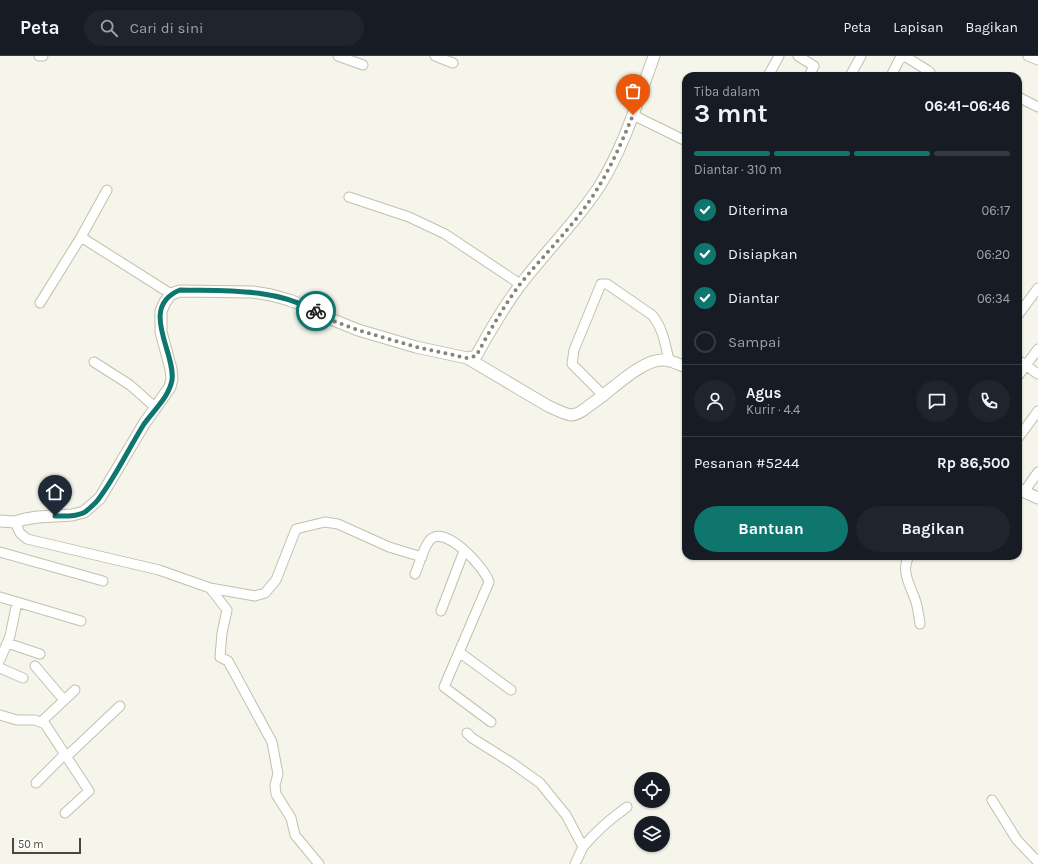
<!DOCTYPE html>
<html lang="id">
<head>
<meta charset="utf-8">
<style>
	body { margin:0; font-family:Karla,sans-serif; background:#20242c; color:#f1f3f6; height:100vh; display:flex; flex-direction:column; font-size:15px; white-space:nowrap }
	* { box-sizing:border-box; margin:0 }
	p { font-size:13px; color:#9ea1a6 }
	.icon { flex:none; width:22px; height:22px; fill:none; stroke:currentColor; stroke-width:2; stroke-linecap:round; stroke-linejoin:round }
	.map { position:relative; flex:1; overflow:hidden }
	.details { position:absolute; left:682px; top:16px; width:340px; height:488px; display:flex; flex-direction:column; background:#171b24; border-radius:12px; box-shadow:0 1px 3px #0004 }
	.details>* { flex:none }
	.tools { position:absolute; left:634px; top:716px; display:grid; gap:8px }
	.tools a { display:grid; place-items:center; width:36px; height:36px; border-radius:50%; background:#171b24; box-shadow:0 1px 3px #0004; font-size:20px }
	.scale { position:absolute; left:12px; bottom:10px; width:69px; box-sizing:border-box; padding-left:4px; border:2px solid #4a4938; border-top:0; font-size:11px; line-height:14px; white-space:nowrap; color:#4a4938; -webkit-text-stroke:3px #fff; paint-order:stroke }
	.pin { position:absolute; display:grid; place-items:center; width:34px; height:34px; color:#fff; margin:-41px -17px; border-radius:50% 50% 50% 0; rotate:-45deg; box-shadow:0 0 4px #0007 }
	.pin .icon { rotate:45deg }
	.courier { position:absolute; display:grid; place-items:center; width:40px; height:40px; margin:-20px; border:3px solid #0f766e; border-radius:50%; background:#fff; color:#222; box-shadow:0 1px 5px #0007 }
	.summary em { font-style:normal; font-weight:700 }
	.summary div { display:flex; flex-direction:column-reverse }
	.summary { display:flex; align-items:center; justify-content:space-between; height:68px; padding:0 12px }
	h1 { font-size:26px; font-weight:700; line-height:30px }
	.bar { display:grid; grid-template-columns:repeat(4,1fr); gap:6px 4px; align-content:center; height:48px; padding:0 12px }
	.bar i { height:5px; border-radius:3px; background:#363941 }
	.bar .on { background:#0f766e }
	.bar p { grid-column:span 4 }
	.line { display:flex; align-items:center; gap:10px; padding:0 12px; border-top:1px solid #363941 }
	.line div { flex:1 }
	.round { display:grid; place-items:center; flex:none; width:42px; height:42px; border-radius:21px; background:#20242c }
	ol { padding:0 12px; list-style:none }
	li { display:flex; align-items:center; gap:12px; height:44px }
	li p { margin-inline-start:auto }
	li .icon { padding:4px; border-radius:50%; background:#0f766e; color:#fff; stroke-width:4 }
	li:last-child { color:#9ea1a6 }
	li i { width:22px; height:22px; border:2px solid #363941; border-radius:50% }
	.primary-button { display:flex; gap:8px; margin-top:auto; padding:8px 12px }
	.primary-button a { flex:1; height:46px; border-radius:24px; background:#0f766e; color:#fff; font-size:16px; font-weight:700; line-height:46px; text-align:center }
	.primary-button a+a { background:#20242c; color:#f1f3f6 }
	header { display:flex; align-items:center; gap:24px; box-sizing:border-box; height:56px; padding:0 20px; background:#171b24; border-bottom:1px solid #363941 }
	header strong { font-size:19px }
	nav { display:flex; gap:22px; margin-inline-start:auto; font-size:14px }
	.search { width:280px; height:36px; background:#20242c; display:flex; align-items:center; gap:10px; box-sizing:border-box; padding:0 14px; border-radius:22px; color:#9ea1a6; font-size:15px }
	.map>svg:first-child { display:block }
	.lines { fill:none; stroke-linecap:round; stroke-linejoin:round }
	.minor-casing { stroke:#c1c1ad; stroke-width:11 }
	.tertiary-casing { stroke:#c1c1ad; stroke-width:13 }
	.minor { stroke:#fff; stroke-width:9 }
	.tertiary { stroke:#fff; stroke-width:11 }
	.done { stroke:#868577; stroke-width:4; stroke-dasharray:0 7.2 }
	.route { stroke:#0f766e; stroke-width:5 }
</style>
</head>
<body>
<header>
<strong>Peta</strong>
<div class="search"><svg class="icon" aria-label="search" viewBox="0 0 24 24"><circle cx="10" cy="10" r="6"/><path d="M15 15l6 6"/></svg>Cari di sini</div>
<nav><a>Peta</a><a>Lapisan</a><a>Bagikan</a></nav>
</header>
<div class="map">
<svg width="1038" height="808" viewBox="0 0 1038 808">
	<rect width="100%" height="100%" fill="#f5f5eb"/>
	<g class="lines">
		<defs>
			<path id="minor" d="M39 0H43
				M338 0 363 9
				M435 0 453 7
				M798 0 814 10 809 20
				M1028 0 1038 4
				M768 20 779 0
				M850 20 861 0
				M891 20 900 2 906 1 927 14 930 16V20
				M1018 41 1038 51
				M633 59 686 85
				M349 141 409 161 445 178 520 228
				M81 181 171 238
				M40 247 81 181 107 134
				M1018 259 1038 232
				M1018 304 1038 318
				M94 306 130 329 156 352
				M1018 320 1038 293
				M604 340 572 308 574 294 601 228H607L652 259C663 272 665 288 669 304
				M1018 382 1038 355
				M1024 436 1038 416
				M15 466 20 477 27 483 159 514 210 532 255 540 265 537 276 524 296 473 325 466 338 468 389 491 422 501
				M0 496 103 525
				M909 500C900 515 911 531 916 546 918 553 919 561 920 568
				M415 518C419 509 424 489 431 483 447 470 485 512 489 526L444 631 491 666
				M210 532 227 554 222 577 220 601 228 605 272 686 278 718 275 729 276 738 291 762 295 779 319 808
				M0 541 81 565
				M441 555 464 495
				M7 587 40 598
				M459 596 511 634
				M0 604 10 580 17 546
				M35 610 64 644
				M0 612 23 622
				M0 659 17 664H35L45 668 89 735 65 757
				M41 666 75 634
				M467 677 472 682 512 707 540 727 566 759 583 791 575 808
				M66 701 120 650
				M36 727 65 698
				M992 744 1017 784 1038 806
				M583 791C596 775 610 763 627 751"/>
			<path id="tertiary" d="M467 302 548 350C555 353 564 358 571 359 578 359 585 353 590 349 609 337 641 303 663 304 671 304 678 308 686 311
				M1018 433 1038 442
				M0 465 15 466 25 463 38 461 72 459 84 456 100 442 144 368 170 331 172 323 171 313 161 276V255L165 246 171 238 180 235 253 236 271 239 289 244 310 252 331 263 358 274 416 291 467 302 476 300C490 275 504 250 521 228 546 195 576 166 599 131 624 91 638 44 654 0"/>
		</defs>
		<use href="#minor" class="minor-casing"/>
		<use href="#tertiary" class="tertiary-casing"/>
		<use href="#minor" class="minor"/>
		<use href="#tertiary" class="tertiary"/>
	</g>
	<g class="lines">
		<path class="done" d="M316 255 331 264 358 274 416 291 467 302 476 300C490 275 504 249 521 227 547 195 578 166 599 130 613 107 623 83 633 59"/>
		<path class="route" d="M55 460C64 460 77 461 85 456 90 452 97 446 100 441 117 418 129 392 144 368 154 354 169 341 172 324 176 297 138 251 180 234 227 235 274 232 316 255"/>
	</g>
</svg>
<div class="tools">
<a><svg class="icon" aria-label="locate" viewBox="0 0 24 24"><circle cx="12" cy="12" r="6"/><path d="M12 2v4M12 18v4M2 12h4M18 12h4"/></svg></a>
<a><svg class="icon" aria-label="layers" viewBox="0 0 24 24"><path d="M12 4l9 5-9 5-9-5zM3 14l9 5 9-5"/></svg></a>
</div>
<div class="scale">50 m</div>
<div class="pin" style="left:633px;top:59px;background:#ea580c"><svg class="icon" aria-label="bag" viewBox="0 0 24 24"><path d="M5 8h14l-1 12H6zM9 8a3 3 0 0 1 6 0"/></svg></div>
<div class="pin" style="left:55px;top:460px;background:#1f2937"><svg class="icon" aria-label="home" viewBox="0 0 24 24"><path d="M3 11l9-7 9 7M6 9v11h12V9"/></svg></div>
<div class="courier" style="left:316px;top:255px"><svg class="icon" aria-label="bike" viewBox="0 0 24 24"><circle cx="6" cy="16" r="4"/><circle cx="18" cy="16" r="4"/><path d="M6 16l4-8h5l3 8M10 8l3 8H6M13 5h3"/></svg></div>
<section class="details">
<div class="summary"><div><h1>3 mnt</h1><p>Tiba dalam</p></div><em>06:41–06:46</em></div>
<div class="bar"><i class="on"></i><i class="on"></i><i class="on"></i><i></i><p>Diantar · 310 m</p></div>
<ol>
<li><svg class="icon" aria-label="check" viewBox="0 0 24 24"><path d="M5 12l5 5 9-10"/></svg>Diterima<p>06:17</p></li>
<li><svg class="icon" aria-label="check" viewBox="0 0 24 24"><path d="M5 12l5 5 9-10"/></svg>Disiapkan<p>06:20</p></li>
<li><svg class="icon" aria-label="check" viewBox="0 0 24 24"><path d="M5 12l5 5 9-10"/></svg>Diantar<p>06:34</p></li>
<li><i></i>Sampai</li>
</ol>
<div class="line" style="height:72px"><a class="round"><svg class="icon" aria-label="person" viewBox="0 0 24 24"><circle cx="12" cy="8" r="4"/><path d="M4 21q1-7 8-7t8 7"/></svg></a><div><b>Agus</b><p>Kurir · 4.4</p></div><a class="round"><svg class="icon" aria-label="chat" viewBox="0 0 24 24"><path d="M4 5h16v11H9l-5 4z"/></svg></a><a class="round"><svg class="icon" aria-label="phone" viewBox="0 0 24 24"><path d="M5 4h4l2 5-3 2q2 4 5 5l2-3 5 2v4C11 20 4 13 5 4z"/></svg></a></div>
<div class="line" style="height:52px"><div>Pesanan #5244</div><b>Rp 86,500</b></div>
<div class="primary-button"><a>Bantuan</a><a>Bagikan</a></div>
</section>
</div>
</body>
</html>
